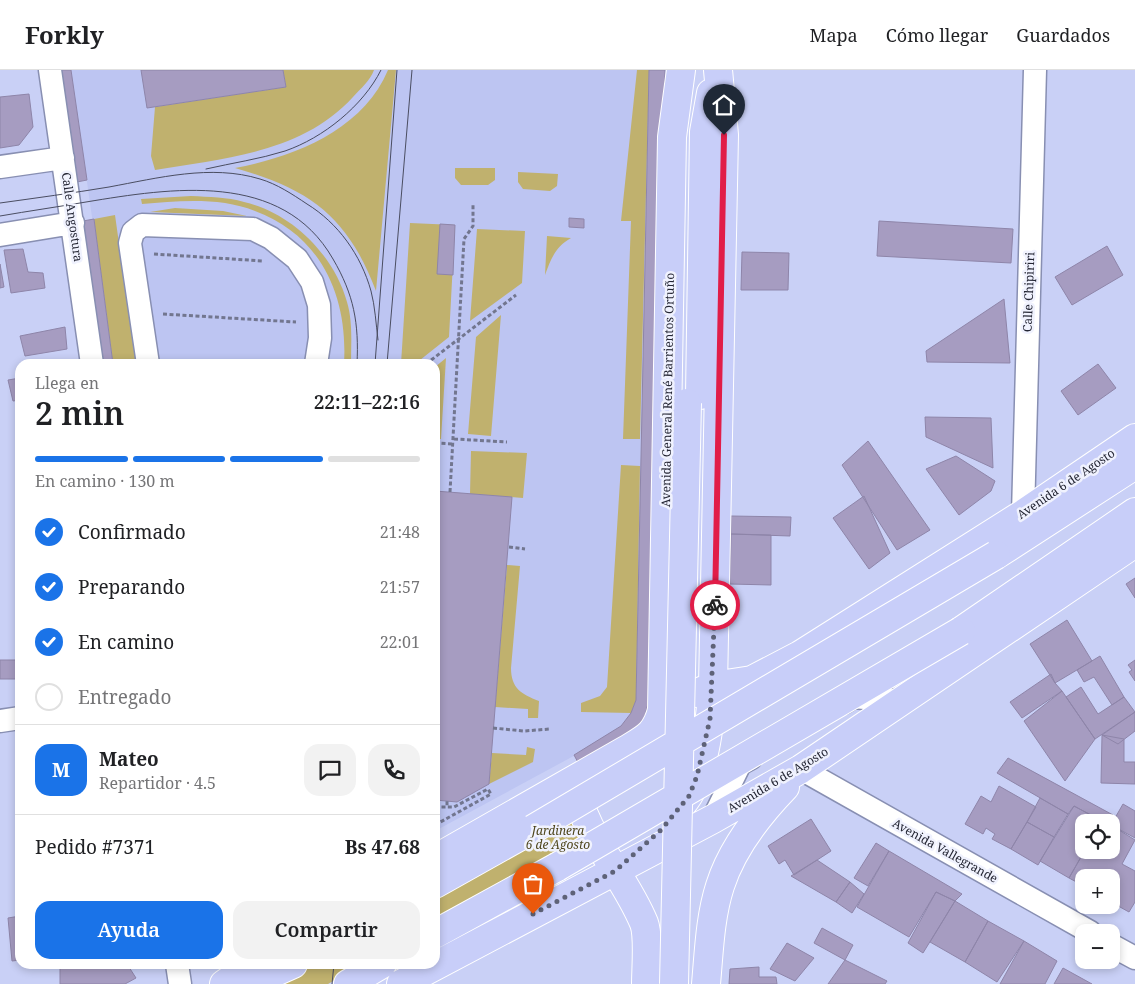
<!DOCTYPE html>
<html lang="es">
<head>
<meta charset="utf-8">
<style>
	body { margin:0; font-family:"Noto Serif",serif; background:#f2f2f2; color:#202124; height:100vh; display:flex; flex-direction:column; font-size:19px; white-space:nowrap }
	* { box-sizing:border-box; margin:0 }
	p { font-size:16px; color:#757577 }
	.icon { flex:none; width:28px; height:28px; fill:none; stroke:currentColor; stroke-width:2; stroke-linecap:round; stroke-linejoin:round }
	.map { position:relative; flex:1; overflow:hidden }
	.side { position:absolute; left:15px; top:289px; width:425px; height:610px; display:flex; flex-direction:column; background:#fff; border-radius:15px; box-shadow:0 2px 8px #0003 }
	.side>* { flex:none }
	.fabs { position:absolute; left:1075px; top:744px; display:grid; gap:10px }
	.fabs a { display:grid; place-items:center; width:45px; height:45px; border-radius:10px; background:#fff; box-shadow:0 2px 8px #0003; font-size:25px }
	.pin { position:absolute; display:grid; place-items:center; width:42px; height:42px; color:#fff; margin:-51px -21px; border-radius:50% 50% 50% 0; rotate:-45deg; box-shadow:0 0 5px #0007 }
	.pin .icon { rotate:45deg }
	.courier { position:absolute; display:grid; place-items:center; width:50px; height:50px; margin:-25px; border:4px solid #e11d48; border-radius:50%; background:#fff; color:#222; box-shadow:0 1px 6px #0007 }
	.summary em { font-style:normal; font-weight:600 }
	.summary div { display:flex; flex-direction:column-reverse }
	.summary { display:flex; align-items:center; justify-content:space-between; height:85px; padding:0 20px }
	h1 { font-size:32px; font-weight:600; line-height:38px }
	.bar { display:grid; grid-template-columns:repeat(4,1fr); gap:8px 5px; align-content:center; height:60px; padding:0 20px }
	.bar i { height:6px; border-radius:4px; background:#e0e0e0 }
	.bar .on { background:#1a73e8 }
	.bar p { grid-column:span 4 }
	.line { display:flex; align-items:center; gap:12px; padding:0 20px; border-top:1px solid #e0e0e0 }
	.line div { flex:1 }
	.round { display:grid; place-items:center; flex:none; width:52px; height:52px; border-radius:15px; background:#f2f2f2 }
	ol { padding:0 20px; list-style:none }
	li { display:flex; align-items:center; gap:15px; height:55px }
	li p { margin-inline-start:auto }
	li .icon { padding:5px; border-radius:50%; background:#1a73e8; color:#fff; stroke-width:4 }
	li:last-child { color:#757577 }
	li i { width:28px; height:28px; border:2px solid #e0e0e0; border-radius:50% }
	.primary-button { display:flex; gap:10px; margin-top:auto; padding:10px 20px }
	.primary-button a { flex:1; height:58px; border-radius:15px; background:#1a73e8; color:#fff; font-size:20px; font-weight:600; line-height:58px; text-align:center }
	.primary-button a+a { background:#f2f2f2; color:#202124 }
	header { display:flex; align-items:center; gap:30px; box-sizing:border-box; height:70px; padding:0 25px; background:#fff; border-bottom:1px solid #e0e0e0 }
	header strong { font-size:24px }
	nav { display:flex; gap:28px; margin-inline-start:auto; font-size:18px }
	.map>svg:first-child { display:block }
	.built { fill:#bdc5f2 }
	.green { fill:#c0b16e }
	.building { fill:#a69cc1; stroke:#8e85a9 }
	.lines { fill:none; stroke-linecap:round; stroke-linejoin:round }
	.minor-casing { stroke:#888fb2; stroke-width:25 }
	.major-casing { stroke:#fff; stroke-width:30 }
	.path { stroke:#72768f; stroke-width:3; stroke-dasharray:4 2.5; stroke-linecap:butt }
	.minor { stroke:#fff; stroke-width:22 }
	.major { stroke:#c8cef9; stroke-width:28 }
	.tram { stroke:#4a4d61; stroke-width:1 }
	.major-bridge-casing { stroke:#fff; stroke-width:30; stroke-linecap:butt }
	.major-bridge { stroke:#c8cef9; stroke-width:28 }
	.done { stroke:#5e6278; stroke-width:5; stroke-dasharray:0 9 }
	.route { stroke:#e11d48; stroke-width:6 }
	.labels { text-anchor:middle; stroke-width:5; stroke-linejoin:round; paint-order:stroke }
	.street-label { font-size:12px; fill:#242634; stroke:#f0f2fe }
	.park-label { font-size:12px; font-style:italic; fill:#4e451c; stroke:#f0f2fe }
</style>
</head>
<body>
<header>
<strong>Forkly</strong>
<nav><a>Mapa</a><a>Cómo llegar</a><a>Guardados</a></nav>
</header>
<div class="map">
<svg width="1135" height="914" viewBox="0 0 1135 914">
	<rect width="100%" height="100%" fill="#c9d0f6"/>
	<path class="built" d="M71 0H649L636 630 631 643 621 656 594 675 435 761V294H113Z"/>
	<path class="green" d="M283 0H374C370 11 361 18 353 27 302 83 225 88 155 100L151 86 155 37 286 17Z
		M388 0H396L376 221C348 147 310 119 235 98 294 87 363 60 388 0Z
		M637 0H649L640 369H623L631 151H621Z
		M455 98H495V110L488 115H461L455 108Z
		M518 102 558 104 557 116 550 121 523 119 518 112Z
		M191 126C209 127 227 127 244 132 292 143 334 185 347 232 353 252 351 274 351 294H344C348 227 322 166 255 141 220 127 178 131 142 134L141 129Z
		M175 138 223 141 247 146 150 142Z
		M115 145 136 294H113L94 149Z
		M410 153 455 155 449 267 415 294H401Z
		M477 159 525 161 522 213 470 251Z
		M547 166 571 168C555 177 551 189 545 205Z
		M501 245 491 366 468 364 476 267Z
		M446 288 441 369H435V297Z
		M471 381 527 383 523 428 470 424Z
		M621 395 640 396 636 630 631 643 581 642V633L600 626 607 617Z
		M507 495 520 496 511 598C511 618 521 624 539 631L538 648H528V639L495 637Z
		M527 677 535 679 533 692 489 714 492 683 526 685Z
		M558 728 579 766 581 797 435 853V826Z
		M311 894H364L328 914H275Z"/>
	<path class="building" d="M61 0H71L87 110 77 112Z
		M141 0H283L286 17 147 38Z
		M649 0H665L651 621 645 646 631 667 580 696 574 685 621 656 631 643 636 630Z
		M29 24 33 57 19 75 0 78V27Z
		M569 148 584 149V158L569 157Z
		M94 149 113 294H102L83 151Z
		M879 151 1013 159 1011 193 877 186Z
		M440 154 455 155 453 205 437 204Z
		M1107 176 1123 205 1072 235 1055 207Z
		M23 179 28 202 43 203 45 218 11 223 4 180Z
		M742 182 789 183 788 220H741Z
		M0 194 4 217 0 218Z
		M1004 229 1010 293 927 292 926 281Z
		M65 257 67 279 25 286 20 266Z
		M1098 294 1116 318 1078 345 1061 321Z
		M20 308V330L13 331 8 310Z
		M925 347 991 348 993 398 926 367Z
		M868 371 930 460 897 480 842 395Z
		M956 386 995 411 991 421 959 445 926 399Z
		M435 421 512 427 489 714 457 732 435 730Z
		M864 426 890 483 869 499 833 448Z
		M731 446 791 447 790 466 731 464Z
		M731 464 771 465V515L730 514Z
		M1135 508V528L1126 514Z
		M1067 550 1092 591 1055 613 1030 574Z
		M1100 586 1124 627 1112 635 1094 607 1084 612 1077 600Z
		M0 590H17L18 609H0Z
		M1135 590V611L1129 602 1132 600 1128 595Z
		M1051 604 1055 613 1062 621 1022 648 1010 632Z
		M1081 617 1098 644 1124 627 1135 642 1095 669 1066 627Z
		M1062 621 1095 669 1065 711 1024 651Z
		M1135 642V661L1118 674 1102 665Z
		M1102 665 1124 669V692H1135V714L1101 713Z
		M1008 688 1113 745 1110 752H1104L1074 736 1068 744 997 703Z
		M999 716 1036 737 1011 779 992 769 995 764 986 758 983 764 965 754 981 726 991 732Z
		M1040 728 1068 744 1054 767 1027 752Z
		M1123 734 1135 741V768L1111 755Z
		M1074 736 1102 751 1084 752 1085 780 1069 808 1040 791Z
		M811 749 831 781 794 805 785 790 779 794 768 776Z
		M1027 752 1054 767 1038 795 1011 779Z
		M1111 755 1135 770 1122 794 1135 801V832L1129 842 1111 832V808H1084V816L1069 808 1085 780H1111Z
		M876 773 889 781 868 816 854 808Z
		M889 781 962 824 955 831 936 822 909 867 857 837Z
		M817 790 850 812 836 832 791 806Z
		M850 812 864 824 852 843 836 832Z
		M936 822 955 831 923 883 908 873Z
		M955 831 988 851 965 892 930 872Z
		M20 846V890L12 891 8 848Z
		M988 851 1024 871 997 912 965 892Z
		M822 858 853 875 845 890 814 873Z
		M1024 871 1057 891 1045 914H1000Z
		M787 873 814 888 795 911 770 899Z
		M845 890 887 911 885 914H828Z
		M57 894H127L136 908 125 914H60V899Z
		M759 897V907H776L777 914H729L730 899Z
		M1063 898 1092 914H1054Z"/>
	<g class="lines">
		<defs>
			<path id="minor" d="M50 0 92 294
				M0 97 63 88
				M0 165 73 153
				M148 294 130 173 133 162 142 155 253 159 271 168 297 189 312 212 319 235 320 268 316 294
				M1023 444 1035 0
				M843 633 853 627 901 631
				M0 651 20 648
				M801 699 1090 862
				M713 749 740 694 751 688
				M1111 875 1135 888
				M177 894 180 914"/>
			<path id="major" d="M700 325 704 62 711 23
				M996 485 1135 395
				M961 561 1135 442
				M697 623 713 616 752 610 800 585 1023 444 1135 368
				M574 710C583 766 623 802 644 853 649 866 646 899 646 914
				M683 733C705 707 710 650 713 616L724 65 718 0
				M435 789 626 680C646 668 656 664 662 640L672 67 681 0
				M435 814 533 759
				M435 864 557 797
				M224 914 253 894
				M249 914 293 894
				M348 914 382 894
				M401 914 713 749 801 699 1135 473
				M706 914C709 881 710 847 720 816 732 778 758 745 785 717"/>
		</defs>
		<use href="#minor" class="minor-casing"/>
		<use href="#major" class="major-casing"/>
		<path class="path" d="M154 184 263 191
			M163 244 296 252
			M426 294 516 225
			M454 369 507 372
			M435 373 453 374
			M450 422 464 169 473 156V135
			M509 477 525 479
			M493 658 524 661 550 659
			M435 737H447
			M435 752 436 737
			M435 755 491 724 488 719 454 737H447V731"/>
		<use href="#minor" class="minor"/>
		<use href="#major" class="major"/>
		<path class="tram" d="M206 99C232 93 260 89 285 81 323 68 363 36 381 0
			M0 133C36 128 73 123 109 117 158 108 211 94 260 109 277 114 292 124 307 134 338 153 361 185 371 221 375 236 376 254 378 270
			M0 146C29 141 57 137 86 132 171 118 282 100 333 189 354 225 359 253 357 294
			M375 294 397 0
			M387 294 412 0
			M332 914 334 894"/>
		<defs>
			<path id="major-bridge" d="M533 759 996 485
				M557 797 961 561
				M674 914 687 333"/>
		</defs>
		<use href="#major-bridge" class="major-bridge-casing"/>
		<use href="#major-bridge" class="major-bridge"/>
	</g>
	<g class="lines">
		<path class="done" d="M533 844 615 801 661 760 689 726 697 706 710 649 715 535"/>
		<path class="route" d="M715 535 724 65"/>
	</g>
	<g class="labels">
		<g class="street-label">
			<text transform="translate(72 147) rotate(82)" y="4">Calle Angostura</text>
			<text transform="translate(1029 222) rotate(-88)" y="4">Calle Chipiriri</text>
			<text transform="translate(668 320) rotate(-89)" y="4">Avenida General René Barrientos Ortuño</text>
			<text transform="translate(1066 414) rotate(-34)" y="4">Avenida 6 de Agosto</text>
			<text transform="translate(778 710) rotate(-31)" y="4">Avenida 6 de Agosto</text>
			<text transform="translate(945 781) rotate(29)" y="4">Avenida Vallegrande</text>
		</g>
		<g class="park-label">
			<text x="558" y="765">Jardinera<tspan x="558" dy="14">6 de Agosto</tspan></text>
		</g>
	</g>
</svg>
<div class="fabs">
<a><svg class="icon" aria-label="locate" viewBox="0 0 24 24"><circle cx="12" cy="12" r="6"/><path d="M12 2v4M12 18v4M2 12h4M18 12h4"/></svg></a>
<a>+</a>
<a>−</a>
</div>
<div class="pin" style="left:533px;top:844px;background:#ea580c"><svg class="icon" aria-label="bag" viewBox="0 0 24 24"><path d="M5 8h14l-1 12H6zM9 8a3 3 0 0 1 6 0"/></svg></div>
<div class="pin" style="left:724px;top:65px;background:#1f2937"><svg class="icon" aria-label="home" viewBox="0 0 24 24"><path d="M3 11l9-7 9 7M6 9v11h12V9"/></svg></div>
<div class="courier" style="left:715px;top:535px"><svg class="icon" aria-label="bike" viewBox="0 0 24 24"><circle cx="6" cy="16" r="4"/><circle cx="18" cy="16" r="4"/><path d="M6 16l4-8h5l3 8M10 8l3 8H6M13 5h3"/></svg></div>
<section class="side">
<div class="summary"><div><h1>2 min</h1><p>Llega en</p></div><em>22:11–22:16</em></div>
<div class="bar"><i class="on"></i><i class="on"></i><i class="on"></i><i></i><p>En camino · 130 m</p></div>
<ol>
<li><svg class="icon" aria-label="check" viewBox="0 0 24 24"><path d="M5 12l5 5 9-10"/></svg>Confirmado<p>21:48</p></li>
<li><svg class="icon" aria-label="check" viewBox="0 0 24 24"><path d="M5 12l5 5 9-10"/></svg>Preparando<p>21:57</p></li>
<li><svg class="icon" aria-label="check" viewBox="0 0 24 24"><path d="M5 12l5 5 9-10"/></svg>En camino<p>22:01</p></li>
<li><i></i>Entregado</li>
</ol>
<div class="line" style="height:90px"><b class="round" style="background:#1a73e8;color:#fff">M</b><div><b>Mateo</b><p>Repartidor · 4.5</p></div><a class="round"><svg class="icon" aria-label="chat" viewBox="0 0 24 24"><path d="M4 5h16v11H9l-5 4z"/></svg></a><a class="round"><svg class="icon" aria-label="phone" viewBox="0 0 24 24"><path d="M5 4h4l2 5-3 2q2 4 5 5l2-3 5 2v4C11 20 4 13 5 4z"/></svg></a></div>
<div class="line" style="height:65px"><div>Pedido #7371</div><b>Bs 47.68</b></div>
<div class="primary-button"><a>Ayuda</a><a>Compartir</a></div>
</section>
</div>
</body>
</html>
